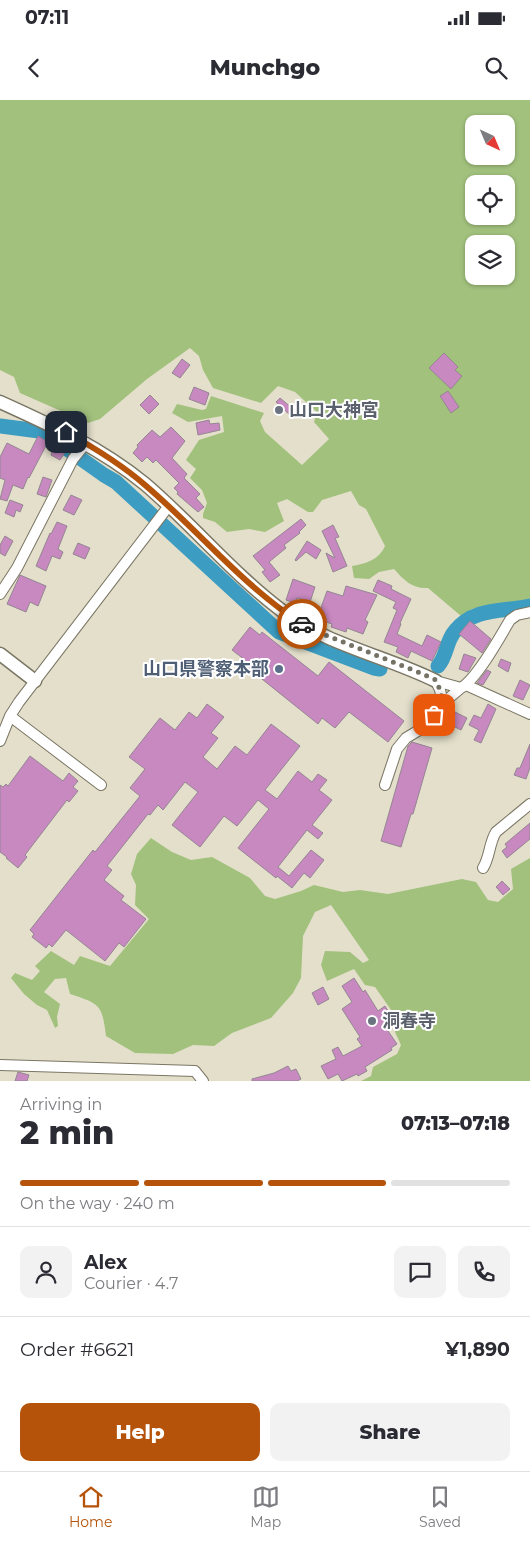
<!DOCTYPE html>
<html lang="en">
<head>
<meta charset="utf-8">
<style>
	body { margin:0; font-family:Montserrat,"Noto Sans JP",sans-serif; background:#f2f2f3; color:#2b2b33; height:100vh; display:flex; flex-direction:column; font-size:19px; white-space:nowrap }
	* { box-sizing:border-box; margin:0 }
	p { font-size:16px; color:#7c7c81 }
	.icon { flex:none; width:28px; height:28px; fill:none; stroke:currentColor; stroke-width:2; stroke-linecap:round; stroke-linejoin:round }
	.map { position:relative; height:981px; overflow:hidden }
	.drawer { display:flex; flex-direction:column; background:#fff; flex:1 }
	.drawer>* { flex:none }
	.needle { width:32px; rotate:136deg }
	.buttons { position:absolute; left:465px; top:15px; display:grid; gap:10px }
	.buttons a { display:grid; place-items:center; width:50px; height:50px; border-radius:10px; background:#fff; box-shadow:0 1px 4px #0004; font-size:25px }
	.pin { position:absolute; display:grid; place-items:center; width:42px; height:42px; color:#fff; margin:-21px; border-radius:10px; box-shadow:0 2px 8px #0006 }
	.courier { position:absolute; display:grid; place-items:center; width:50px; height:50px; margin:-25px; border:4px solid #b45309; border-radius:50%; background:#fff; color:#222; box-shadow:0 1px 6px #0007 }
	.headline em { font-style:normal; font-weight:800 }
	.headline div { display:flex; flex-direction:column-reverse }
	.headline { display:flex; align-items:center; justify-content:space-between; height:85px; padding:0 20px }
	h1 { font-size:32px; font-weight:800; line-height:38px }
	.bar { display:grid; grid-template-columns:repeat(4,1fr); gap:8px 5px; align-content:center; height:60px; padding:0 20px }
	.bar i { height:6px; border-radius:4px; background:#e1e1e2 }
	.bar .active { background:#b45309 }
	.bar p { grid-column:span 4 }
	.line { display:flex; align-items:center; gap:12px; padding:0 20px; border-top:1px solid #e1e1e2 }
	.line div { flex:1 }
	.round { display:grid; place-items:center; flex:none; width:52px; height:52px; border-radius:10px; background:#f2f2f3 }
	.button { display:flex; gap:10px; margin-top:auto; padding:10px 20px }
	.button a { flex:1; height:58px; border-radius:10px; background:#b45309; color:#fff; font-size:20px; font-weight:800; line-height:58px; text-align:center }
	.button a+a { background:#f2f2f3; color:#2b2b33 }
	.status { display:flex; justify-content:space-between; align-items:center; height:35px; padding:0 25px; background:#fff; direction:ltr }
	.status svg { height:14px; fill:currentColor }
	header { display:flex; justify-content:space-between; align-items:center; height:65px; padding:0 20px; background:#fff; font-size:22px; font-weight:800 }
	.tab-bar { display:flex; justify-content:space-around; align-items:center; height:70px; border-top:1px solid #e1e1e2; background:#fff; font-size:14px; color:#7c7c81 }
	.tab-bar a { display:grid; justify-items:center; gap:2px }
	.tab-bar .active { color:#b45309 }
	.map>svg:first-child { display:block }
	.green { fill:#a2c17d; fill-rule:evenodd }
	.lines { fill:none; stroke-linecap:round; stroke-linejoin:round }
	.river { stroke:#3c9cc1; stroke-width:15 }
	.building { fill:#c789c0; stroke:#958593 }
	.minor-casing { stroke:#7a7664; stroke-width:12 }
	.tertiary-casing { stroke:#7a7664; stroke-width:15 }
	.minor { stroke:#fff; stroke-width:10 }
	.tertiary { stroke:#fff; stroke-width:12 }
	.done { stroke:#757266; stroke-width:5; stroke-dasharray:0 9 }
	.route { stroke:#b45309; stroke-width:6 }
	.worship-dot { fill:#6b7280; stroke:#fff; stroke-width:2 }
	.service-dot { fill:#5c6f8a; stroke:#fff; stroke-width:2 }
	.labels { text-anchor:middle; stroke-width:4; stroke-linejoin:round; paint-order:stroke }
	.worship-label { font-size:18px; font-weight:bold; fill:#5b616d; stroke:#fff; text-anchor:start }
	.service-label { font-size:18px; font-weight:bold; fill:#4e5e75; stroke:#fff; text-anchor:end }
</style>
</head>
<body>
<div class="status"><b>07:11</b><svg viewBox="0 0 49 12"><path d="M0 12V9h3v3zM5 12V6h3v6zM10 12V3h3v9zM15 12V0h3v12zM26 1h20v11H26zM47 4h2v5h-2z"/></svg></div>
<header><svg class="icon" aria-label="back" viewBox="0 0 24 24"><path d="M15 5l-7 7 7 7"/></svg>Munchgo<svg class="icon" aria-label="search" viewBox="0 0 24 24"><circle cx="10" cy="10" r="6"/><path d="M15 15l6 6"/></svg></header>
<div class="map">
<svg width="530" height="981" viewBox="0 0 530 981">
	<rect width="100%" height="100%" fill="#e3dfcb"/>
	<path class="green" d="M0 0H530V500L472 509 461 516 428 488C412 489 404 480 394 469L379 472 369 479 354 478 352 466C365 464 379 460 385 446L366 409 359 405 351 391 322 400 313 412H308L287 399 277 403 284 421 265 432 249 429 227 432 215 422 203 418V414L207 403 202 390 190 378 196 369 186 360 199 340 224 332 222 316 188 322 172 313 177 304 202 310 206 309 211 296 264 313 260 321 265 332 302 365 329 339 314 322 317 312 295 292 278 286 261 303 213 288 203 270 199 256 190 248 147 279 100 319 88 323 20 293 14 277 0 270ZM474 24H506V56H474ZM474 84H506V116H474ZM474 144H506V176H474Z
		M151 738 172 752 191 760 212 757 250 778 265 796 275 799 301 791 314 785 343 792 360 790 388 794 462 779 476 782 488 800 498 802 513 789 511 769 530 758V981H361L371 976 373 967 397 954 401 945 395 932 396 917 375 887 365 885 354 869 327 881 321 865 325 851 350 852 363 863 369 860 331 805 315 812 303 836 301 878 293 893 271 918 232 933 214 946 193 945 173 954 135 953 106 936C102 904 100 904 70 894L66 878 55 879 44 892 60 904 57 917 58 926 55 928 47 910 37 905 24 894 11 878 15 873 32 880 40 871 35 866 51 851 74 865 80 856 110 866 149 819 135 805 136 785 131 774 137 754Z"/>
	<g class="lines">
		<path class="river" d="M0 326 39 331 46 334 104 375 116 382 279 532 374 568 380 569
			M438 566C447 556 446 541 455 531 474 507 503 512 530 506"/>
	</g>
	<path class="building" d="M444 253 458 267 455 270 462 276 451 289 429 268Z
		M182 259 190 265 180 278 172 273Z
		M194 287 209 293 205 305 189 299Z
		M448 291 459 307 451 313 440 296Z
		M150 295 159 304 149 314 140 305Z
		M280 298 292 308 294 306 298 310 292 317 276 302Z
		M209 320 210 324 219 323 220 330 198 335 196 323Z
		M171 327 185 341 172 358 187 374 184 378 200 394 196 398 204 407 198 412 177 394 178 392 174 388 179 383 156 360 153 363 147 357 142 362 133 353 138 347 137 345 152 330 160 337Z
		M38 336 48 342 29 378 28 377 23 389 13 385 7 401 0 399 5 380 0 378V357L7 343 29 354Z
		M54 345 65 352 60 360 51 355Z
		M43 377 52 380 46 397 37 394Z
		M71 395 82 400 74 415 63 410Z
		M10 400 23 405 20 412 16 410 14 417 5 413Z
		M301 419 306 425 299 432 300 433 284 445 286 448 269 462 280 475 270 482 262 472 265 470 253 456Z
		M57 422 67 426 58 449 63 452 60 459 52 456 46 471 36 466 50 433 51 434Z
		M333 425 339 437 335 438 347 466 333 472 326 453 335 458 322 431Z
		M5 436 13 441 5 456 0 453V445Z
		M307 441 321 450 316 459 306 452 296 461 295 460Z
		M78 443 90 448 85 459 73 454Z
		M20 475 46 486 38 506 30 502 26 512 7 504Z
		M293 479 315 487 310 502 297 498 295 503 286 500Z
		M378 480 392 486 391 489 411 499 400 523 401 524 397 534 422 546 427 535 441 542 432 561 411 551 408 558 396 552 398 547 384 542 397 510 393 508 396 502 373 491Z
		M346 486 377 495 365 520 368 522 363 534 347 528 346 532 331 527 332 524 317 519 327 491 343 496Z
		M470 521 491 539 482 553 459 534Z
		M250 527 260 535 262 532 318 576 329 562 404 621 388 642 349 612 335 628 322 618 318 624 242 563 245 560 232 550Z
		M464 554 476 558 468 572 459 569Z
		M501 559 511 563 508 572 498 566Z
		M487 570 491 572 483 585 477 583Z
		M520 580 530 585 523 600 513 596Z
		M207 604 224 617 211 633 218 638 203 657 217 669 235 646 247 655 271 624 300 646 265 690 277 699 298 671 312 682 318 674 327 680 319 690 332 700 312 725 323 733 318 739 307 730 278 767 289 776 311 750 324 760 310 778 304 773 292 788 277 776 276 778 238 748 269 709 258 700 237 726 224 716 200 747 172 725 198 692 185 682 163 710 158 705 150 715 148 714 107 766 112 770 104 780 124 796 121 800 146 819 124 847 119 843 105 861 66 830 52 847 49 844 46 848 32 837 34 834 30 830 93 750 95 752 140 696 130 688 145 669 129 657 160 618 175 630 189 612 197 618Z
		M488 604 496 609 481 643 474 640 479 630 469 625 474 615 481 618Z
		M455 612 467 618 461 630 449 624Z
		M412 642 432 648 413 714H411L401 747 381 741 408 646Z
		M530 644V668L526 679 514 675 517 668H520Z
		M30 656 63 681 69 673 78 681 73 687 78 691 69 702 67 700 25 755 27 757 18 768 6 758 7 757 0 752V685L3 687 6 684 8 686Z
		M530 723V739L507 758 502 751 507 747 505 744Z
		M502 781 510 789 503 795 496 787Z
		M354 878 363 892 365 890 378 911 385 906 392 918 387 921 391 929 388 931 397 944 391 948 392 950 365 967 367 971 358 976 357 974 342 981 338 974 328 979 321 966 336 959 332 950 338 947 343 956 362 946 357 939 360 937 342 909 352 902 342 886Z
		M323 887 329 899 318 905 312 893Z
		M288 966 291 971 296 969 301 979 297 981H252V979L274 973Z
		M18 972 29 975 27 981H15Z"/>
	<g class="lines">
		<defs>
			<path id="minor" d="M0 494 17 468 73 359 86 343
				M466 585 530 614
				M443 603 440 590 436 581 461 588C477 579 500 537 510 520L517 515 530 512
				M10 616 101 685
				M0 641 10 616 19 602 168 407
				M385 685 397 649 406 638 426 626 443 603 461 588
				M483 768C490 757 489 743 496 732L530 704
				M0 965 195 971 203 981"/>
			<path id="tertiary" d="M0 302C51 325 101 348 145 384 192 424 232 473 281 510 326 545 386 556 436 581
				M0 554 35 581"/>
		</defs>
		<use href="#minor" class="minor-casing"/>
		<use href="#tertiary" class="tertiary-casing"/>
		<use href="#minor" class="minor"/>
		<use href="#tertiary" class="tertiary"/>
	</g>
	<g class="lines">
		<path class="done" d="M302 524 323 534 418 572 436 580 440 590 443 603 434 615"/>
		<path class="route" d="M66 332C93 347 121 364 145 385 198 430 243 486 302 524"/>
	</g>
	<g class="worship-dot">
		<circle cx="279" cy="310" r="5"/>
		<circle cx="372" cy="921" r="5"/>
	</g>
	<circle class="service-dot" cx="279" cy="569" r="5"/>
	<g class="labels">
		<g class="worship-label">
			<text x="289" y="316">山口大神宮</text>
			<text x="382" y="927">洞春寺</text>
		</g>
		<g class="service-label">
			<text x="269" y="575">山口県警察本部</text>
		</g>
	</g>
</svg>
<div class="buttons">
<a><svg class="needle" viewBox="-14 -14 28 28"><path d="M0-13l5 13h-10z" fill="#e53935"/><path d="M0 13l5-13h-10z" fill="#7c7c81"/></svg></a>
<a><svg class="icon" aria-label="locate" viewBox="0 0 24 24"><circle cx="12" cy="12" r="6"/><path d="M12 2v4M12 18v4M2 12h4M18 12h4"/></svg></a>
<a><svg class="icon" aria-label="layers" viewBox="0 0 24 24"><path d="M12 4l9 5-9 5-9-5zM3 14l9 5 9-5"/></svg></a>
</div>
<div class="pin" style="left:434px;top:615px;background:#ea580c"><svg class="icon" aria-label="bag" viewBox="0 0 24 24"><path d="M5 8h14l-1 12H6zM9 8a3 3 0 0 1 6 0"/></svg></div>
<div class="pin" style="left:66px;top:332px;background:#1f2937"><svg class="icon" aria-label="home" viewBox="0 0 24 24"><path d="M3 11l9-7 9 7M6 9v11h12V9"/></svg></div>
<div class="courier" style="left:302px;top:524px"><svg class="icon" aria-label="car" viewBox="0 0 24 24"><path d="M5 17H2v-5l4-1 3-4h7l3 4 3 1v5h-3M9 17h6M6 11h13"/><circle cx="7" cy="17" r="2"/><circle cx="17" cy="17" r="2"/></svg></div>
</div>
<section class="drawer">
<div class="headline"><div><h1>2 min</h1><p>Arriving in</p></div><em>07:13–07:18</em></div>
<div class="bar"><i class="active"></i><i class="active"></i><i class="active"></i><i></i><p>On the way · 240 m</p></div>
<div class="line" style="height:90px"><a class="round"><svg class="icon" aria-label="person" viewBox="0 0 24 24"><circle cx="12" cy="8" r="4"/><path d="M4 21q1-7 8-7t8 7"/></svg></a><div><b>Alex</b><p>Courier · 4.7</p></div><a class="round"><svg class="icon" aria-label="chat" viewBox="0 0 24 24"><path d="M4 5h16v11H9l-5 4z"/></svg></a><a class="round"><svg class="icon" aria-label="phone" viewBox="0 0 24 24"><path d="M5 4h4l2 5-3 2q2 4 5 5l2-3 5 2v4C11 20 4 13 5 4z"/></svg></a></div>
<div class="line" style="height:65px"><div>Order #6621</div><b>¥1,890</b></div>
<div class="button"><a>Help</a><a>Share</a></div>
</section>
<nav class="tab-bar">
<a class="active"><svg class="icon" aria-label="home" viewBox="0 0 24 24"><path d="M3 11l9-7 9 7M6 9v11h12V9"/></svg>Home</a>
<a><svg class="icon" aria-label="map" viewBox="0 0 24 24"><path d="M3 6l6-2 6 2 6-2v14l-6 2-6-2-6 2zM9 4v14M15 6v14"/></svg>Map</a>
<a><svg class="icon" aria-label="saved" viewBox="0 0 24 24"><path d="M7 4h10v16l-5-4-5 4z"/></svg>Saved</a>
</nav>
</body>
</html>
